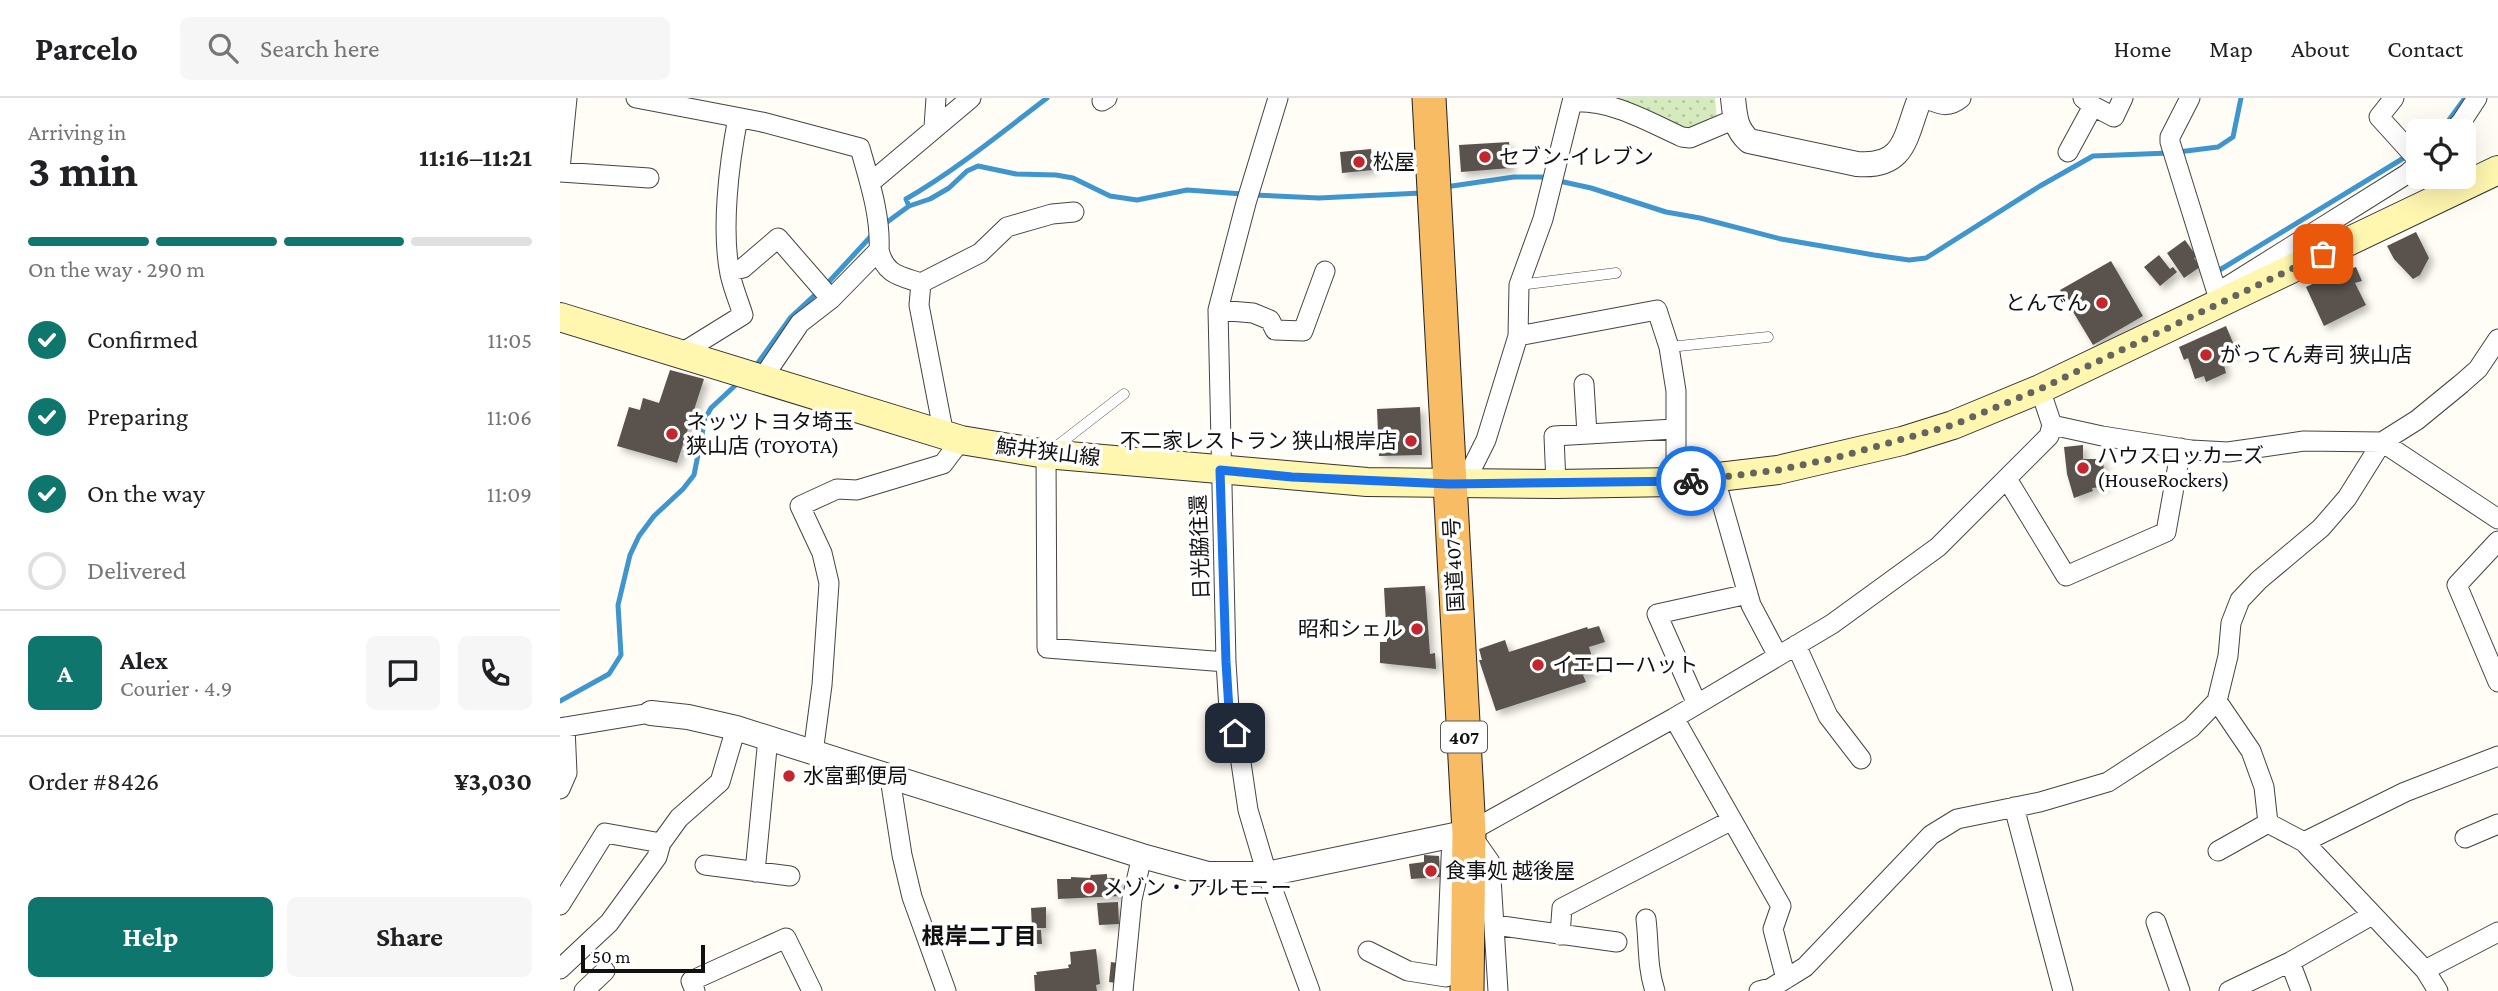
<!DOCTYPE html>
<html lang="en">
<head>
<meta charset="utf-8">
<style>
	body { margin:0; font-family:"Crimson Pro","Noto Sans JP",serif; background:#f6f6f6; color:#202124; height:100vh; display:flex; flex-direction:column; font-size:26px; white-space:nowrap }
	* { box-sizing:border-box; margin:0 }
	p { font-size:23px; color:#757577 }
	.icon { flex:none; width:38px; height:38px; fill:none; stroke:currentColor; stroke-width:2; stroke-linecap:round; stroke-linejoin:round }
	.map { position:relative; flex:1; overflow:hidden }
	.side { display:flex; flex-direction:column; background:#fff; width:560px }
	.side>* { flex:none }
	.controls { position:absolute; left:1846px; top:21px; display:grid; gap:14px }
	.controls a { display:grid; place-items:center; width:70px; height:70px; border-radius:10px; background:#fff; box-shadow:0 7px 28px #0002; font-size:35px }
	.scale { position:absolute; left:21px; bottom:18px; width:124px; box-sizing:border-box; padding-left:7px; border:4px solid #111; border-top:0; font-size:19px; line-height:24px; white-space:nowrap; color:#111; -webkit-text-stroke:5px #fff; paint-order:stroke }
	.pin { position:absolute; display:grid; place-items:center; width:60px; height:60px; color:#fff; margin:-30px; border-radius:14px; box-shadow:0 4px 10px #0006 }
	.courier { position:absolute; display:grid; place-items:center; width:70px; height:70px; margin:-35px; border:5px solid #1a73e8; border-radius:50%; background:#fff; color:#222; box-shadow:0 2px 9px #0007 }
	.head em { font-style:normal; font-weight:700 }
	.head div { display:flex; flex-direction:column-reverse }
	.head { display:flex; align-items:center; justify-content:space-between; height:119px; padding:0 28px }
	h1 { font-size:46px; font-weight:700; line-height:52px }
	.bar { display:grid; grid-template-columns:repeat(4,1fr); gap:10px 7px; align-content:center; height:84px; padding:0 28px }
	.bar i { height:9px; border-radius:5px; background:#e0e0e0 }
	.bar .current { background:#0f766e }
	.bar p { grid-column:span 4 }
	.line { display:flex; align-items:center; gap:18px; padding:0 28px; border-top:2px solid #e0e0e0 }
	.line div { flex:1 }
	.round { display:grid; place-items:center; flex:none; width:74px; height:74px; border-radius:10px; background:#f6f6f6 }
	ol { padding:0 28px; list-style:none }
	li { display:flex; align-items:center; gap:21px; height:77px }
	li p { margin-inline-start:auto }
	li .icon { padding:7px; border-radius:50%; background:#0f766e; color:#fff; stroke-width:4 }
	li:last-child { color:#757577 }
	li i { width:38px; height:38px; border:4px solid #e0e0e0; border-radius:50% }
	.cta { display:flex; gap:14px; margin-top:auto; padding:14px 28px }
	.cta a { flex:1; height:80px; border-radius:10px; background:#0f766e; color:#fff; font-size:28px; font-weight:700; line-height:80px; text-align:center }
	.cta a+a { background:#f6f6f6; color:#202124 }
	header { display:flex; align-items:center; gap:42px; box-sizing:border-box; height:98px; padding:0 35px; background:#fff; border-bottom:2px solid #e0e0e0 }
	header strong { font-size:33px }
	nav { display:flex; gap:38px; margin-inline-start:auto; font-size:24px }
	.search { width:490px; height:63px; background:#f6f6f6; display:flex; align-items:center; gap:18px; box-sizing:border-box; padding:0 24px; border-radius:10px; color:#757577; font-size:26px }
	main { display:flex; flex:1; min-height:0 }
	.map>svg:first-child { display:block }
	.green { fill:url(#green-dots) }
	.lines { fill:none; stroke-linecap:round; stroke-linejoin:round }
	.stream { stroke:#3f96cf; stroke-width:5 }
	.building { fill:#5a524d; filter:url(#shadow) }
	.service-casing { stroke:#444; stroke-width:11 }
	.minor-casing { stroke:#444; stroke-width:21 }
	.tertiary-casing { stroke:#444; stroke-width:26 }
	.secondary-casing { stroke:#333; stroke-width:30 }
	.trunk-casing { stroke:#222; stroke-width:35 }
	.service { stroke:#fff; stroke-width:10 }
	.minor { stroke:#fff; stroke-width:19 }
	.tertiary { stroke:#fff; stroke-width:24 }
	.secondary { stroke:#fff6b0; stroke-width:28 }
	.trunk { stroke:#f7bc64; stroke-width:33 }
	.done { stroke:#646461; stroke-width:7; stroke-dasharray:0 12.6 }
	.route { stroke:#1a73e8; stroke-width:9 }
	.poi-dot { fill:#c4262e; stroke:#fff; stroke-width:2.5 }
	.labels { text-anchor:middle; stroke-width:7; stroke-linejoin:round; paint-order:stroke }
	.shield { fill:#fff; stroke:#585858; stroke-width:2 }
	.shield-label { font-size:19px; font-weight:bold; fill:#111 }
	.poi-label { font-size:21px; fill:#111; stroke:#fff; text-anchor:start }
	.street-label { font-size:21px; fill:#111; stroke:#fff }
	.neighbourhood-label { font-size:23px; font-weight:bold; fill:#111; stroke:#fff }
</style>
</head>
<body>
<header>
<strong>Parcelo</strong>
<div class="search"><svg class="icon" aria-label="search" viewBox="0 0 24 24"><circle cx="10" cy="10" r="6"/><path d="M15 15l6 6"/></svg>Search here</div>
<nav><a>Home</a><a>Map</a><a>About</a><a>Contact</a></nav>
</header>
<main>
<section class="side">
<div class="head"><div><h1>3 min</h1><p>Arriving in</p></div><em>11:16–11:21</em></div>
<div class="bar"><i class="current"></i><i class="current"></i><i class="current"></i><i></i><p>On the way · 290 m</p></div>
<ol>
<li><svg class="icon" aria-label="check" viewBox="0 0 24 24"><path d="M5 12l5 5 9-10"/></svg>Confirmed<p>11:05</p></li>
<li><svg class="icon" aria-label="check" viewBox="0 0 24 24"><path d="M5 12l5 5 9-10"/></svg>Preparing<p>11:06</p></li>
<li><svg class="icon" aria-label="check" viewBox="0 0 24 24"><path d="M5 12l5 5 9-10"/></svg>On the way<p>11:09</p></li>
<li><i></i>Delivered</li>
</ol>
<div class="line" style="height:126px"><b class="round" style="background:#0f766e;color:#fff">A</b><div><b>Alex</b><p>Courier · 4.9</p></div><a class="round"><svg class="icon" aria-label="chat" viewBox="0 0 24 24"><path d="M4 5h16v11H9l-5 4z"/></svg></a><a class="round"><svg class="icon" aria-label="phone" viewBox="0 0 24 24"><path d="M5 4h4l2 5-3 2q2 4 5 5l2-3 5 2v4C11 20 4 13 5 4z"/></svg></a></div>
<div class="line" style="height:91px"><div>Order #8426</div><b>¥3,030</b></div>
<div class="cta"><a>Help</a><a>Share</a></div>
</section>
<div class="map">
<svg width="1938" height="893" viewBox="0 0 1938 893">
	<defs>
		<pattern id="green-dots" width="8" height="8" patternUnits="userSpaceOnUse" patternTransform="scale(1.75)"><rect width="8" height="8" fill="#d5ebbd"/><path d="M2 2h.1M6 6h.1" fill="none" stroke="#b6c8a1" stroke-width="1.8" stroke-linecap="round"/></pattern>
		<filter id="shadow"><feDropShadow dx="4.5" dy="4.5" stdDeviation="3.5" flood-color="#0004"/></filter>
	</defs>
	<rect width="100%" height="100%" fill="#fffdf5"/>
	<path class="green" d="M1020 0H1155L1157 22 1124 33Z"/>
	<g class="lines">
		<path class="stream" d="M1881 33 1905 0
			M1618 54 1658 49 1673 39 1681 0
			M885 89 954 79H981L1031 90 1106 114 1140 120 1221 141 1314 157 1349 162 1366 160 1480 88 1533 58 1609 55
			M693 97 759 100 861 95
			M349 108 346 101C396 72 441 35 487 0
			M323 127 349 108 370 101 389 90 407 73 418 68 456 76 496 77 513 80 550 98 577 102 627 92 683 96
			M1658 173 1847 58
			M265 188 313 136
			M195 269 231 219 258 194
			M0 603 49 576 61 557 58 507 70 457 79 438 94 418 123 391 134 377 145 321 151 310 180 283"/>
	</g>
	<path class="building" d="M949 44 951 70 901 74 899 47Z
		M811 51 813 72 782 75 780 54Z
		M1856 134 1869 160 1860 177 1853 181 1834 161 1827 148Z
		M1625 142 1637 159 1634 160 1640 169 1624 180 1607 155Z
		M1599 157 1610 171 1613 169 1617 174 1600 188 1584 169Z
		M1551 163 1583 218 1533 247 1500 192Z
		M1788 169 1790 171 1796 169 1802 183 1795 185 1806 207 1764 228 1746 189Z
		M1666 228 1677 254 1662 260 1666 275 1646 284 1644 278 1635 281 1628 260 1624 262 1619 249Z
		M110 272 144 281 117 365 57 348 69 309 80 312 83 300 99 305Z
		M860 309 862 357 819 358 817 311Z
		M1523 347V361H1543L1545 389 1532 390 1533 393 1514 400 1507 376 1504 349Z
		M865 488 870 556 875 555 876 571 820 565V544H827L824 490Z
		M1039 528 1045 544 1029 549 1036 572 1023 577 1026 584 936 613 919 562H922L919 551 945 542 949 554 1027 529 1028 531Z
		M864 757 879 758 880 779 851 781 849 766 864 764Z
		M547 776V780H560L561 798 498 801 497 781H511V779L530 780 531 777Z
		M558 804 559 826 539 827 537 805Z
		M486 809V830H472L471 810Z
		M473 832H481L482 846H474Z
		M536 851 540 886 536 887 537 893H475L474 877H477L476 874 509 870 508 867 511 866 510 854Z
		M551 864 557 865 556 885 549 884Z"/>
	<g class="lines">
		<defs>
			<path id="service" d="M959 187 1056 175
				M1109 249 1208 239
				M493 351 564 296"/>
			<path id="minor" d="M76 0 202 24 300 50C309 82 321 118 319 152L271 201 240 225 202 281
				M718 0 686 105 658 212 666 564 669 612 680 658 688 712 707 776 750 893
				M1363 0C1379 5 1386 12 1401 0
				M1523 0 1533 8 1554 19 1563 0
				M1630 0 1610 39V44L1657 195 1663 204
				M1834 0 1819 19 1858 62
				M542 3 547 0
				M1013 4C1052 2 1087 23 1122 39L1130 40 1175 21
				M374 29 376 0
				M1893 33 1902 23 1917 0
				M1508 54 1533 8
				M0 71 7 0
				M0 74 89 80
				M310 85 411 0
				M319 152C325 177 340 178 361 185L420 155 447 129 492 116 514 114
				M170 173 183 170 218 140 271 201
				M361 185 359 207 384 337
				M1665 190 1847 76 1858 66
				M658 212 693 215 710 222 715 232 743 233 765 173
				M958 238 1097 212 1109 249 1116 293V384
				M120 256 183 217C179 204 173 190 170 176 161 131 169 65 178 20
				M1024 286 1027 336
				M1492 327 1542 338 1631 352 1668 354 1744 343 1822 344 1938 421
				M486 356 487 550 666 564
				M1155 381 1191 507 1218 558
				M1447 381 1506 478 1606 434 1621 350
				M904 386 926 342 958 238 959 187 983 121 1013 0
				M996 386 994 338 1114 331
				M1938 443 1897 487 1938 584
				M1236 547 1268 618 1301 661
				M1137 606 1097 516 1188 496
				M1114 620 1221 808 1213 831 1226 881
				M0 630 91 615
				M253 655 262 587 269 485 262 455 240 408 277 391 297 392 383 366 401 342
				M330 680 342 757 352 799 386 893
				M0 691 7 675 5 629
				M1454 709 1503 893
				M1905 740 1938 726
				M1744 744 1845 694 1938 658
				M1658 753 1708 725
				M145 767 230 778
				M195 774 208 640
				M0 807 45 735 101 745
				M1086 821C1089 846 1087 869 1095 893
				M1596 824 1620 893
				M935 827 1057 844
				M1000 837 1002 810 1172 722
				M808 853 848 873 886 879 892 739
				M1730 864 1741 893
				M0 871 49 825 97 759 101 745 119 720 160 684 176 630
				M1865 872 1938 834
				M24 893 45 873
				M135 893 131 883 226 840 252 893
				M563 893 572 801 582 758
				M938 893 930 764 909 734 1114 620 1272 526 1378 449 1489 338 1492 327 1480 291
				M1199 893 1211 890 1245 869 1371 737 1397 721 1480 704 1548 684 1631 630 1657 603
				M1669 893 1730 864 1812 817
				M1878 893 1865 872 1744 744 1708 725 1704 689 1691 653 1657 603 1668 558 1671 525 1680 502 1699 482 1761 430 1787 400 1822 344 1857 322 1901 286 1918 271 1938 241"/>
			<path id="tertiary" d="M1173 0C1175 18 1175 30 1189 43L1297 66C1346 70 1345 38 1360 0
				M91 615 128 619 176 630 582 758 648 776H707L909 734"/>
			<path id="secondary" d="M0 219 401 342 486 356 807 384 996 386 1116 384 1218 372 1342 343 1393 327 1480 291 1938 72"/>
			<path id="trunk" d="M869 0 909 734 907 893"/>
		</defs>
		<use href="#service" class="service-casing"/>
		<use href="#minor" class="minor-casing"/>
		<use href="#tertiary" class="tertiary-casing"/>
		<use href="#secondary" class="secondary-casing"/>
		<use href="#trunk" class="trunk-casing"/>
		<use href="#service" class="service"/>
		<use href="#minor" class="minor"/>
		<use href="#tertiary" class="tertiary"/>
		<use href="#secondary" class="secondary"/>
		<use href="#trunk" class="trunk"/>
	</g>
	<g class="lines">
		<path class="done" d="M1131 383 1218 372 1275 360 1393 327 1480 291 1763 156"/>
		<path class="route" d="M675 635 669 612 666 564 660 372 732 379 889 386 1131 383"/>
	</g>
	<g class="poi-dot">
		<circle cx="925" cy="59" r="7"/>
		<circle cx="799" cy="64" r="7"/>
		<circle cx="1542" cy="205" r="7"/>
		<circle cx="1646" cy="257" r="7"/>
		<circle cx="112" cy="336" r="7"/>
		<circle cx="851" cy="343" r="7"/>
		<circle cx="1523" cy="370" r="7"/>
		<circle cx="857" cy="531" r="7"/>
		<circle cx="978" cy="567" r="7"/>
		<circle cx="229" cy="678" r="7"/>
		<circle cx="871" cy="773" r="7"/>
		<circle cx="529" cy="790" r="7"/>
	</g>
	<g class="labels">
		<rect class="shield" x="881" y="623.5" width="46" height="31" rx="5"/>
		<g class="shield-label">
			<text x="904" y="646">407</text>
		</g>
		<g class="poi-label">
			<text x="939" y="66">セブン-イレブン</text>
			<text x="813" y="71">松屋</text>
			<text x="1528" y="212" text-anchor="end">とんでん</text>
			<text x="1660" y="264">がってん寿司 狭山店</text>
			<text x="126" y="331">ネッツトヨタ埼玉<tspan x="126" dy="24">狭山店 (TOYOTA)</tspan></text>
			<text x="837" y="350" text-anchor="end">不二家レストラン 狭山根岸店</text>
			<text x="1537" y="365">ハウスロッカーズ<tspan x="1537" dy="24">(HouseRockers)</tspan></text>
			<text x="843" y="538" text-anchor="end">昭和シェル</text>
			<text x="992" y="574">イエローハット</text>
			<text x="243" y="685">水富郵便局</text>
			<text x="885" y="780">食事処 越後屋</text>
			<text x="543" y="797">メゾン・アルモニー</text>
		</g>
		<g class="street-label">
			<text transform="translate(488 354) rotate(7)" y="7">鯨井狭山線</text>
			<text transform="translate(640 449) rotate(-92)" y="7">日光脇往還</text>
			<text transform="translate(894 467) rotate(-93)" y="7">国道407号</text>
		</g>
		<g class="neighbourhood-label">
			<text x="419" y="846">根岸二丁目</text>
		</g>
	</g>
</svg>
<div class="controls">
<a><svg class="icon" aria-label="locate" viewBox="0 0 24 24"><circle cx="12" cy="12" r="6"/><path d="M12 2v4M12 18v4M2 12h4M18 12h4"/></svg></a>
</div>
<div class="scale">50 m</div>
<div class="pin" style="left:1763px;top:156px;background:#ea580c"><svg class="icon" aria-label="bag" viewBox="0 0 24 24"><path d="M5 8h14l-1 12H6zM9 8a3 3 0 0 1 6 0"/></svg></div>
<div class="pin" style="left:675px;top:635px;background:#1f2937"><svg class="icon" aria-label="home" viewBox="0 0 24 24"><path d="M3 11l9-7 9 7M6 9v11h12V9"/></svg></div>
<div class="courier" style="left:1131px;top:383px"><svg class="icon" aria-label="bike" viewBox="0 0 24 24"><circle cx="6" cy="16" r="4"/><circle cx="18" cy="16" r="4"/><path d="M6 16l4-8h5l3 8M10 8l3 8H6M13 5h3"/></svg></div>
</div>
</main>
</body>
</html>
